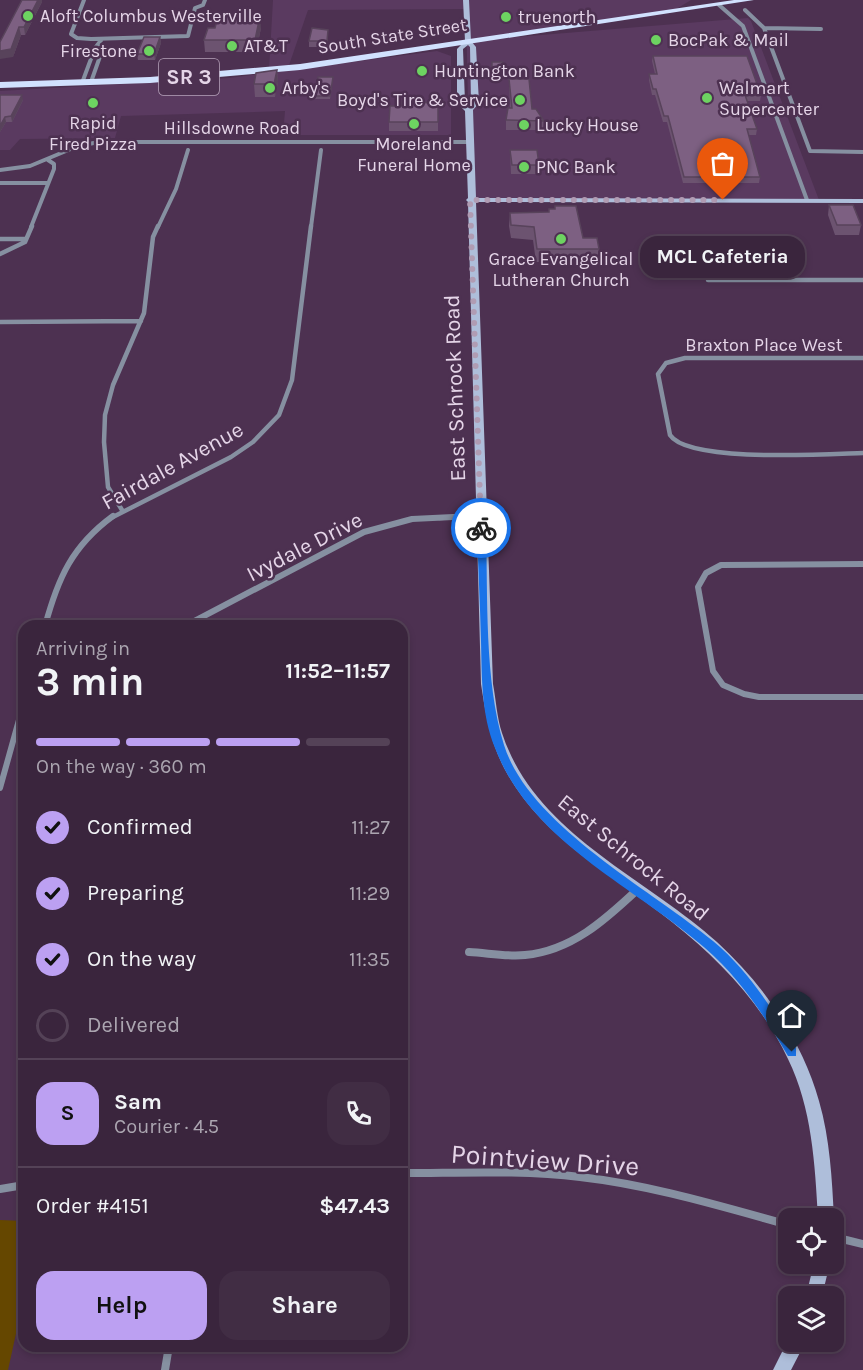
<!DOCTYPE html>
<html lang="en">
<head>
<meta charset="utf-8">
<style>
	body { margin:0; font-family:Karla,sans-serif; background:#412d44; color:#f1f3f6; height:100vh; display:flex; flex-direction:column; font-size:22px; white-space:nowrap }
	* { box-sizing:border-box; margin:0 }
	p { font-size:20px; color:#aba5b0 }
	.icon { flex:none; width:33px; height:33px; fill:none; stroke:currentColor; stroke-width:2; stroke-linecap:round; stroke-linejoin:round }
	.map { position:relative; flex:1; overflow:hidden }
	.sheet { position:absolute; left:18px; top:620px; width:390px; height:732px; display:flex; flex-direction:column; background:#3a253d; border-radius:18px; box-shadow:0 3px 9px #0003,0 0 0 2px #544257 }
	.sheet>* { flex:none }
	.controls { position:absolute; left:778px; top:1208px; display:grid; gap:12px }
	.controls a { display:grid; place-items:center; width:66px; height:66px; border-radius:12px; background:#3a253d; box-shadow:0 3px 9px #0003,0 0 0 2px #544257; font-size:30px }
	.pin { position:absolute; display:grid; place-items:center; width:51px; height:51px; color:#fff; margin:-62px -26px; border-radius:50% 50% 50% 0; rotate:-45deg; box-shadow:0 0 6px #0007 }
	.pin .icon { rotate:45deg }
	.courier { position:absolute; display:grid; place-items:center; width:60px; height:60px; margin:-30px; border:4px solid #1a73e8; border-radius:50%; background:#fff; color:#222; box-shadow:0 2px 8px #0007 }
	.bubble { position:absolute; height:42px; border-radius:18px; background:#3a253d; box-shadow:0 3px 9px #0003,0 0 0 2px #544257; font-size:20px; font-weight:700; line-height:42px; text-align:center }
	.headline em { font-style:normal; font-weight:700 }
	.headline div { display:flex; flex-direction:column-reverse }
	.headline { display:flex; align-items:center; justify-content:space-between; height:102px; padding:0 18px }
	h1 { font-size:39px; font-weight:700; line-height:45px }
	.bar { display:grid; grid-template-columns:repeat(4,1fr); gap:9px 6px; align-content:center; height:72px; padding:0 18px }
	.bar i { height:8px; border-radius:4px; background:#544257 }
	.bar .on { background:#bca0f2 }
	.bar p { grid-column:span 4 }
	.line { display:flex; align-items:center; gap:15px; padding:0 18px; border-top:2px solid #544257 }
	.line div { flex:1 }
	.round { display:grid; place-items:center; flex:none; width:63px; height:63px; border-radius:18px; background:#412d44 }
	ol { padding:0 18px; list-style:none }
	li { display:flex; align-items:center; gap:18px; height:66px }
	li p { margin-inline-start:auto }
	li .icon { padding:6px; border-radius:50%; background:#bca0f2; color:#111; stroke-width:4 }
	li:last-child { color:#aba5b0 }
	li i { width:33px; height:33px; border:3px solid #544257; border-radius:50% }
	.action { display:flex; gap:12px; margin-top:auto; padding:12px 18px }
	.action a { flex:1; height:69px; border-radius:18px; background:#bca0f2; color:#111; font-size:24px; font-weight:700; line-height:69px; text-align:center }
	.action a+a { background:#412d44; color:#f1f3f6 }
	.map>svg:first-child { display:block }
	.built { fill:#5a3a60 }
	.green { fill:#654700 }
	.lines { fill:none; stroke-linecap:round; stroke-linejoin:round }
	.street-far3 { stroke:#8690a1; stroke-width:4 }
	.street-far2 { stroke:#8690a1; stroke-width:4.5 }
	.street-far1 { stroke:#8690a1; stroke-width:6 }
	.street { stroke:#8690a1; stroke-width:8 }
	.secondary { fill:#aebeda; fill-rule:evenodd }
	.primary { fill:#d1e1fe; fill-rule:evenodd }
	.wall { fill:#6c5370 }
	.shaded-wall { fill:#58435b }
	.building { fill:#7d6082; stroke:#58435b; stroke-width:1.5 }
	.route { fill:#1a73e8 }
	.done { stroke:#b09cb3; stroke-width:6; stroke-dasharray:0 10.8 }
	.poi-dot { fill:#6dd361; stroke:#4d3151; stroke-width:2 }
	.labels { text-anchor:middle; stroke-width:5; stroke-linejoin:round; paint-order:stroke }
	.far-poi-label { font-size:18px; fill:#e5d5e8; stroke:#4d3151; text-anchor:start }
	.far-street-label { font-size:18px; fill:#e5d5e8; stroke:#4d3151 }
	.shield { fill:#4d3151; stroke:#b7a4bb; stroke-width:1.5 }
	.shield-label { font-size:21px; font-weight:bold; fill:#e5d5e8 }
	.street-label { font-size:22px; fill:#e5d5e8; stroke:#4d3151 }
	.near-street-label { font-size:27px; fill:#e5d5e8; stroke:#4d3151 }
</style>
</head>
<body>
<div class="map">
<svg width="863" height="1370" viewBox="0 0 863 1370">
	<rect width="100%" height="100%" fill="#4d3151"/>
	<path class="built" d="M273 0H691L673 11 482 40 748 18 751 21 819 200H470L466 9 308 10 288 68 269 70Z
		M437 51 451 56V135H283L285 111 121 116 115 138 20 139 10 150H0V91L229 78Z"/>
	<path class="green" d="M0 1220 24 1221V1297L8 1370H0Z"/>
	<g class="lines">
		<path class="street-far3" d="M84 0 71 34 77 38 91 39 188 36 195 8 203 5 205 0
			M719 5 743 26 807 200
			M745 10 764 28 810 151 863 152
			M764 28 821 29
			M91 82 103 48 99 44
			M82 83 95 48 102 39
			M0 170 30 166 78 146 99 142H470
			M0 183H48
			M31 227 54 169V164L48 160
			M158 227 176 189 188 150
			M311 227 321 150"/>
		<path class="street-far2" d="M0 239H26
			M0 254 25 242 32 226
			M708 280H863
			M0 322 141 321
			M863 358H685L666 363 658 374 670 435C688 463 828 454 863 453
			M122 510 108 487 104 442 105 415 113 385 144 313 153 237 158 226
			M111 518 231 457 253 442 279 415 292 380 311 226
			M439 518 481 516"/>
		<path class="street-far1" d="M863 564 721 565 706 573 698 587 713 671 723 685 744 694 759 697H863
			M199 619 206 626
			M45 626C58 578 72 546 113 516
			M185 626 364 532 412 519 474 516
			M0 788 24 702"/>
		<path class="street" d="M469 952C488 953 507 957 525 955 571 951 605 920 637 890
			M402 1173C461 1173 521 1170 580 1177 651 1185 720 1206 789 1225
			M0 1189 24 1185
			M834 1237 863 1244
			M165 1370 169 1346"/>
		<path class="secondary" d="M463 0H469L471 41 476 47 479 103 473 110 476 198 863 199V203L476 202 493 684C496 700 497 718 502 733 535 834 644 876 717 942 763 984 802 1040 819 1101 830 1139 832 1179 834 1218H818C815 1164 812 1108 788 1059 762 1004 719 959 672 922 615 876 545 840 508 775 491 746 486 716 481 684L468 202 466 200 468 198 465 111 457 103V49L465 41ZM468 45 470 47 471 103 469 106 465 102 463 49Z
			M814 1263H830L822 1296H806Z
			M789 1338V1341H806L791 1370H773Z"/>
		<path class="primary" d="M734 0H754L300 70 150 83 0 88V82L150 77 300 64Z"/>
	</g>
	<path class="wall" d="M22 0H42V2L25 35H21L13 57Z
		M261 28 256 52H205L204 40Z
		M328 30 327 47H309V41Z
		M160 37 161 43 155 60H138L137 54Z
		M653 56 761 95 760 101H747L757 129 756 135H748L760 177 759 183H683L667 122H663L655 95H652L649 80V74H655L652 61Z
		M492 62H503V78H492Z
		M277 70 278 82 275 97H255L254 84Z
		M333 77 330 99H315V96Z
		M509 79 532 109 544 121 543 130H506V120L510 108Z
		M0 95 23 100 12 122H6L0 132Z
		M438 103V131H389V122L402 106Z
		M510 150 539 165 538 174H511Z
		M829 205 861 225 859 235H835L828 215Z
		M549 209 583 238 599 249 597 262H536L533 240 511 238 509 226 510 213 549 212Z"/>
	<path class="shaded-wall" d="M38 0H42V2L25 35 24 27Z
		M260 16 261 28 256 52 255 40Z
		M19 27 21 35 13 57 0 59V51Z
		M160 37 161 43 155 60 154 54Z
		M277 70 278 82 275 97 274 84Z
		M22 95 23 100 12 122 11 116Z
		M5 117 6 122 0 132V126Z"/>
	<path class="building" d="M22 0H38L24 27H19L11 49 0 51V42Z
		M218 16H260L255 40H204L208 28H215Z
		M312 28 328 30 327 41H309Z
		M144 37H160L154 54H137Z
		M653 56H747L761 95H745L757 129H747L760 177H684L668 116H664L656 89H653L649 74H657Z
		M492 62H503V72H492Z
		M277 70 274 84H254L256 73Z
		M318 77H333L330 96H315Z
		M509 79H529L532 109H536L544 121 506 120 508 108H512Z
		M0 95H22L11 116 5 117 0 126Z
		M402 102 438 103V122H389L390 106H402Z
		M510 150H537L539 165H512Z
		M829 205H853L861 225H837Z
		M555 206H576L583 238H597L599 249H537L534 227 511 225 510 213 549 212V209H555Z"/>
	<path class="route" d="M481 525 486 528C488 596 484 680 504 745 529 825 650 889 713 941 748 970 773 1010 796 1048V1056H788C765 1017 740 978 705 948 634 886 531 842 495 748 481 714 482 677 481 641 480 603 478 565 477 528Z"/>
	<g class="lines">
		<path class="done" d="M481 528 470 200H723"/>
	</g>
	<g class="poi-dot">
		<circle cx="28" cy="16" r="6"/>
		<circle cx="506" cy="17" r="6"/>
		<circle cx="656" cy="40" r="6"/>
		<circle cx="232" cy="46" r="6"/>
		<circle cx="149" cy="51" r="6"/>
		<circle cx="422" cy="71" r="6"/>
		<circle cx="270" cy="88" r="6"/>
		<circle cx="707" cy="98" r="6"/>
		<circle cx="520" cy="100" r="6"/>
		<circle cx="93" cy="103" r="6"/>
		<circle cx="414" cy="124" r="6"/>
		<circle cx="524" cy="125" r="6"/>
		<circle cx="524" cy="167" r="6"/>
		<circle cx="561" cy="239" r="6"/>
	</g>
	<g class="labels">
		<g class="far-poi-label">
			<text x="40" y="22">Aloft Columbus Westerville</text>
			<text x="518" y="23">truenorth</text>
			<text x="668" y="46">BocPak &amp; Mail</text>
			<text x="244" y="52">AT&amp;T</text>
			<text x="137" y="57" text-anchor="end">Firestone</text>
			<text x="434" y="77">Huntington Bank</text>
			<text x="282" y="94">Arby's</text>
			<text x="719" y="94">Walmart<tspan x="719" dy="21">Supercenter</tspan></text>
			<text x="508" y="106" text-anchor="end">Boyd's Tire &amp; Service</text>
			<text x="93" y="129" text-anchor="middle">Rapid<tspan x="93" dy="21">Fired Pizza</tspan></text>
			<text x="536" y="131">Lucky House</text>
			<text x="414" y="150" text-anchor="middle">Moreland<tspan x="414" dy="21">Funeral Home</tspan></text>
			<text x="536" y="173">PNC Bank</text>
			<text x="561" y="265" text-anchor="middle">Grace Evangelical<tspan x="561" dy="21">Lutheran Church</tspan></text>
		</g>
		<g class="far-street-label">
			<text transform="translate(392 36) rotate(-9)" y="6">South State Street</text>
			<text x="232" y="134">Hillsdowne Road</text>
			<text x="764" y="351">Braxton Place West</text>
		</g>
		<rect class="shield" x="159" y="59" width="60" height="36" rx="4.5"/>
		<g class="shield-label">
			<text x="189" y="84">SR 3</text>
		</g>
		<g class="street-label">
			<text transform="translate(454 388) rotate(-92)" y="8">East Schrock Road</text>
			<text transform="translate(172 465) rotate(-29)" y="8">Fairdale Avenue</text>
			<text transform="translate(304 546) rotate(-27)" y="8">Ivydale Drive</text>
			<text transform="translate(634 857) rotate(39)" y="8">East Schrock Road</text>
		</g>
		<g class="near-street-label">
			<text transform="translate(545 1160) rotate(4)" y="9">Pointview Drive</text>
		</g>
	</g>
</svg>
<div class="controls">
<a><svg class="icon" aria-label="locate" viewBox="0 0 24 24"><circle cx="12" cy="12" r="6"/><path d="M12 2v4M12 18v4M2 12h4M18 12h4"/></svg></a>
<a><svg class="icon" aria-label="layers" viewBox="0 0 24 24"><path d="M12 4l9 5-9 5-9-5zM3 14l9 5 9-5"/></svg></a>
</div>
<div class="pin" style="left:723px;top:200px;background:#ea580c"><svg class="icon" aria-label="bag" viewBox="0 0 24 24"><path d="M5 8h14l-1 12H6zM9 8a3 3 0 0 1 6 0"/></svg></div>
<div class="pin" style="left:792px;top:1052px;background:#1f2937"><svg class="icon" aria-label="home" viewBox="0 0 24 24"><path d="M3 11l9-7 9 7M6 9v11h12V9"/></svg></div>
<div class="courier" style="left:481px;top:528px"><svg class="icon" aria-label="bike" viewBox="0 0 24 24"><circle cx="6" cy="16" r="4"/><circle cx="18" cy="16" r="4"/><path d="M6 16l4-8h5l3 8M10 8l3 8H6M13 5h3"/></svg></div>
<div class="bubble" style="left:640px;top:236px;width:165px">MCL Cafeteria</div>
<section class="sheet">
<div class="headline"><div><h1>3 min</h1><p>Arriving in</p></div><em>11:52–11:57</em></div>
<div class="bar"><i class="on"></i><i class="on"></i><i class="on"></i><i></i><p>On the way · 360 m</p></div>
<ol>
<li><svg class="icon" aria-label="check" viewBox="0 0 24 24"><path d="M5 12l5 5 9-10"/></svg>Confirmed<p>11:27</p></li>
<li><svg class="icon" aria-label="check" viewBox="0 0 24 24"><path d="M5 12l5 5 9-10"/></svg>Preparing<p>11:29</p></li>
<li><svg class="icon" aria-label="check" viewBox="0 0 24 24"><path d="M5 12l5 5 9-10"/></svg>On the way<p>11:35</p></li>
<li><i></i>Delivered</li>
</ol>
<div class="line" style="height:108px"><b class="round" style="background:#bca0f2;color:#111">S</b><div><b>Sam</b><p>Courier · 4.5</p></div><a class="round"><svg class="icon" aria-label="phone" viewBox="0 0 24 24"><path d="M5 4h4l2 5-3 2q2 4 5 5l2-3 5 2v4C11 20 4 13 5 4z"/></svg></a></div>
<div class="line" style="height:78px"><div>Order #4151</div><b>$47.43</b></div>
<div class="action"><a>Help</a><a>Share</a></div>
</section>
</div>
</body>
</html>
